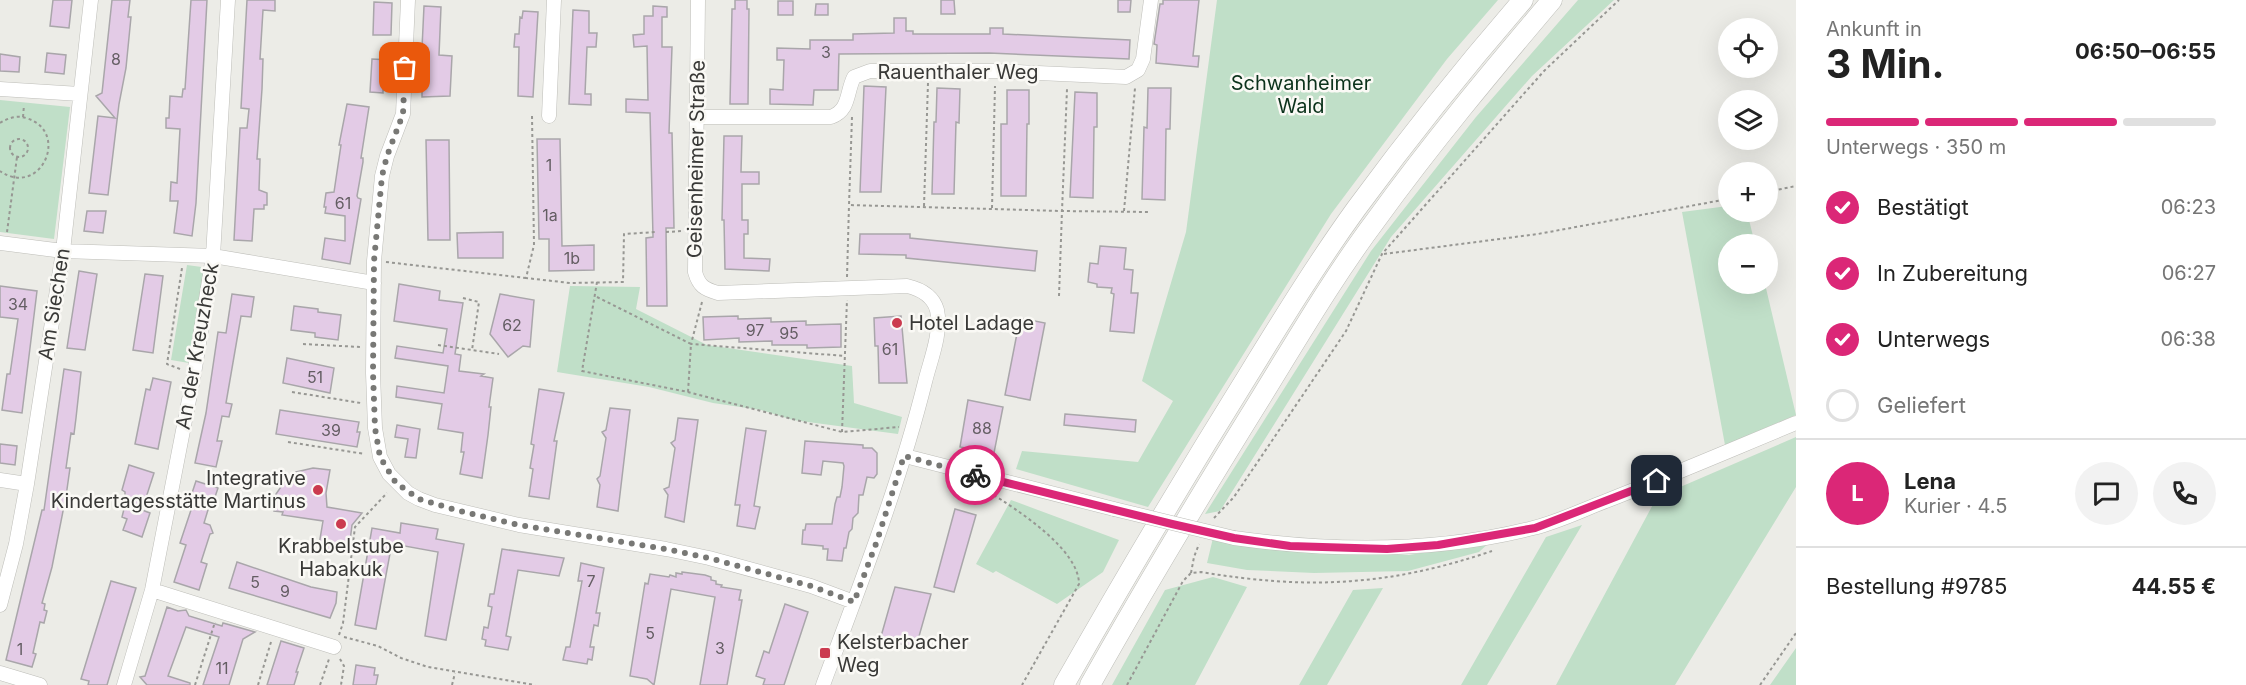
<!DOCTYPE html>
<html lang="de">
<head>
<meta charset="utf-8">
<style>
	body { margin:0; font-family:Inter,sans-serif; background:#f2f2f2; color:#222; height:100vh; display:flex; flex-direction:column; font-size:22px; white-space:nowrap }
	* { box-sizing:border-box; margin:0 }
	p { font-size:20px; color:#767676 }
	.icon { flex:none; width:33px; height:33px; fill:none; stroke:currentColor; stroke-width:2; stroke-linecap:round; stroke-linejoin:round }
	.map { position:relative; flex:1; overflow:hidden }
	.sheet { display:flex; flex-direction:column; background:#fff; width:450px }
	.sheet>* { flex:none }
	.fabs { position:absolute; left:1718px; top:18px; display:grid; gap:12px }
	.fabs a { display:grid; place-items:center; width:60px; height:60px; border-radius:50%; background:#fff; box-shadow:0 6px 24px #0002; font-size:30px }
	.pin { position:absolute; display:grid; place-items:center; width:51px; height:51px; color:#fff; margin:-26px; border-radius:12px; box-shadow:0 3px 9px #0006 }
	.courier { position:absolute; display:grid; place-items:center; width:60px; height:60px; margin:-30px; border:4px solid #db2777; border-radius:50%; background:#fff; color:#222; box-shadow:0 2px 8px #0007 }
	.summary em { font-style:normal; font-weight:700 }
	.summary div { display:flex; flex-direction:column-reverse }
	.summary { display:flex; align-items:center; justify-content:space-between; height:102px; padding:0 30px }
	h1 { font-size:39px; font-weight:700; line-height:45px }
	.bar { display:grid; grid-template-columns:repeat(4,1fr); gap:9px 6px; align-content:center; height:72px; padding:0 30px }
	.bar i { height:8px; border-radius:4px; background:#e0e0e0 }
	.bar .selected { background:#db2777 }
	.bar p { grid-column:span 4 }
	.line { display:flex; align-items:center; gap:15px; padding:0 30px; border-top:2px solid #e0e0e0 }
	.line div { flex:1 }
	.round { display:grid; place-items:center; flex:none; width:63px; height:63px; border-radius:32px; background:#f2f2f2 }
	ol { padding:0 30px; list-style:none }
	li { display:flex; align-items:center; gap:18px; height:66px }
	li p { margin-inline-start:auto }
	li .icon { padding:6px; border-radius:50%; background:#db2777; color:#fff; stroke-width:4 }
	li:last-child { color:#767676 }
	li i { width:33px; height:33px; border:3px solid #e0e0e0; border-radius:50% }
	main { display:flex; flex:1; min-height:0 }
	.map>svg:first-child { display:block }
	.green { fill:#c0dfc8 }
	.building { fill:#e3cbe6; stroke:#a9a6aa; stroke-width:1.5 }
	.lines { fill:none; stroke-linecap:round; stroke-linejoin:round }
	.minor-casing { stroke:#bebeb9; stroke-width:15 }
	.highway-casing { stroke:#bebeb9; stroke-width:21 }
	.path { stroke:#979793; stroke-width:2; stroke-dasharray:3 3; stroke-linecap:butt }
	.minor { stroke:#fff; stroke-width:14 }
	.highway { stroke:#fff; stroke-width:20 }
	.minor-bridge-casing { stroke:#bebeb9; stroke-width:15; stroke-linecap:butt }
	.minor-bridge { stroke:#fff; stroke-width:14 }
	.done { stroke:#787875; stroke-width:6; stroke-dasharray:0 10.8 }
	.route { stroke:#db2777; stroke-width:8 }
	.poi-dot { fill:#cb3b4f; stroke:#faf9f5; stroke-width:2 }
	.labels { text-anchor:middle; stroke-width:5; stroke-linejoin:round; paint-order:stroke }
	.number-label { font-size:16px; fill:#645e63 }
	.street-label { font-size:20px; fill:#393937; stroke:#faf9f5 }
	.park-label { font-size:20px; fill:#0b321b; stroke:#faf9f5 }
	.poi-label { font-size:20px; fill:#393937; stroke:#faf9f5; text-anchor:start }
</style>
</head>
<body>
<main>
<div class="map">
<svg width="1796" height="685" viewBox="0 0 1796 685">
	<rect width="100%" height="100%" fill="#ecece7"/>
	<path class="green" d="M1217 0H1498L1447 59 1331 214 1148 507 1016 469 1022 451 1138 462 1173 401 1142 381 1186 232Z
		M1578 0H1614L1532 76 1391 237 1220 511 1205 514 1371 251 1476 117Z
		M0 100 70 107 54 239 0 232Z
		M1728 206V212H1747L1755 244H1728V284H1765L1796 415 1725 445 1682 212Z
		M187 265 209 268 195 364 171 360Z
		M570 286 640 287 636 309 707 345 852 366 854 403 902 417 898 434 793 420 761 410 713 403 649 387 557 372Z
		M1796 437V487L1675 685H1556L1657 497Z
		M1011 500 1119 540 1103 572 1057 604 996 571 993 573 976 564Z
		M1582 525 1487 685H1461L1546 537Z
		M1213 538 1278 549 1409 555 1491 541 1479 552 1408 571 1314 573 1247 570 1207 563Z
		M1213 577 1247 587 1195 685H1112L1165 590Z
		M1383 588 1327 685H1299L1353 590Z
		M1796 648V685H1770Z"/>
	<path class="building" d="M53 0H72L69 28 50 26Z
		M112 0H130L128 17H131L126 68 119 104 108 195 89 193 98 116 115 118 96 96 102 93Z
		M191 0H207L196 203 192 236 174 233 178 201H170L171 182 177 183 180 129 166 128V118H169L170 96 182 97 183 89H185Z
		M247 0H275V11L263 10 260 59H263L262 89 257 159H260L259 190 267 193V205H264V209H254L252 241 234 240 240 128H247L249 109 241 108Z
		M735 0H747V9H749L748 104H730L732 9H735Z
		M941 0H954L955 14H941Z
		M1118 0H1131L1130 12H1118Z
		M1163 0H1199L1193 56H1199L1198 67 1156 63 1157 45 1154 44 1160 4H1163Z
		M778 1H793V15H778Z
		M374 2 392 3 391 35H373Z
		M816 4H828V15H815Z
		M424 6 441 7 439 55 452 56 450 96 422 97V90H420Z
		M653 6 667 7V17H662V47H672L669 133H672L674 228H666L667 306H647L646 238 653 237 650 113 626 112V99L648 100 647 46 634 47 633 35 644 34V16H653Z
		M573 10 589 11V33H597L596 47H587L585 94H591V105L569 104Z
		M523 11 538 12 533 97 518 96 519 47H514L515 34H519L520 17 522 18Z
		M894 18H906V31H913V34H990V28H1003V34L1130 40 1129 59 989 53 839 54 838 90H814L813 105 770 104V89L783 90 784 60H777V48L810 49V40H853V34L894 33Z
		M47 53 66 55 64 74 45 72Z
		M0 54 20 57 19 72 0 71Z
		M372 59 390 60 388 91 383 90V93L370 92Z
		M864 86 886 87 881 192H860Z
		M937 88 960 89 959 123 956 122 954 194H932L934 122H936Z
		M1148 88H1171L1170 129H1166L1165 200 1142 199 1144 127 1147 128Z
		M1007 90H1029V124H1027L1026 196H1001V124H1007Z
		M1075 92 1097 93V127H1094L1093 198 1070 197Z
		M347 104 369 107 361 158H363V162L357 196 358 198 361 199 350 264 322 259 325 238 345 241V216L325 213 326 207H324L326 193 334 192 341 145H339Z
		M724 136H742L741 172H759V184H742V220H748V234H744V258L770 259 769 271 725 269 724 220H722Z
		M537 139H560L562 246 594 245V270L549 271V239H539Z
		M426 140H449L450 240H428Z
		M87 211H106L103 233 84 231Z
		M503 232V258H458L457 233Z
		M860 234H910V238L1037 251 1035 271 906 258V255L859 254Z
		M1100 246 1126 248 1124 269 1133 270 1131 293H1138L1134 333 1110 331 1114 294 1111 293 1112 288 1097 287V284L1088 282 1090 263 1098 264Z
		M79 271 97 274 85 350 67 348Z
		M145 274 163 276 153 353 133 350Z
		M399 284 440 291 439 300 463 303 455 354 461 355 459 371 484 374 481 376 493 378 489 407H491L488 435 482 478 460 474 464 452H461L463 433 438 429 442 404 396 397 397 386 444 393 448 366 395 358 397 346 443 353 447 329 394 321Z
		M0 286 37 291 22 413 2 410 7 374H10L18 319 0 317Z
		M232 294 254 297 251 317 241 316 226 403 232 404 229 417 222 416 217 441H222L216 467 195 463 206 413 218 332 226 333Z
		M500 294 534 300 530 347 523 346 508 357 490 334Z
		M294 306 318 309V312L341 315 338 340 315 337V333L291 330Z
		M738 316V319L771 318V322L806 321V325L841 324V347L807 348V345H772V341L739 342V338L704 340 703 317Z
		M901 316 907 383H879L878 346H875L874 318Z
		M1020 318 1045 323 1030 400 1005 395Z
		M287 358 334 368 330 393 283 383Z
		M64 369 81 372 76 418 74 434 71 433 66 468H70L66 496 52 567 42 603 45 604 44 610 47 611 44 623 40 622 33 653 36 654 32 667 6 660 42 510H44Z
		M153 378 171 382 158 449 135 444 146 389 150 390Z
		M539 389 564 393 554 441H557L549 499 529 496 533 469 530 468 534 445 531 444Z
		M968 400 1003 407 994 453 960 447Z
		M610 408 630 410 618 511 597 507 600 485 597 479 600 476 606 438 602 432 606 430Z
		M280 410 359 422 357 432H360L357 447 276 434Z
		M1065 414 1136 420 1135 432 1064 425Z
		M678 418 698 420 684 522 665 517 668 495 664 489 669 487 675 448 671 443 675 440Z
		M397 425 420 429 416 458 405 457 408 439 395 437Z
		M746 428 766 431 754 506 760 507 755 529 737 526 740 505H735Z
		M805 441 863 445V448H872L877 453V474L874 478 867 477 863 495H859L858 513 853 518 852 529 849 532 846 548H844L842 561 827 560 828 549H823V546L802 544 803 530H805L806 524H832L835 504 837 497H840L842 487 844 466 843 463 823 461 821 475 802 473Z
		M0 444 17 446 15 465 0 463Z
		M129 465 154 473 142 510 150 513 142 537 123 530 127 519 122 517 125 505V492L122 490Z
		M313 468 330 470 326 493 327 507 362 513 352 525 350 541H348L347 550 334 548 333 550 324 549V546L319 545 323 521 282 515 283 512 274 511 276 494 287 478 296 472Z
		M196 481 218 488 214 500H211L204 523 210 525 213 533 210 534 201 562 207 564 199 590 174 582 186 545 180 543 192 507 188 505Z
		M955 509 976 515 954 592 934 587Z
		M401 523 438 529 436 539 464 544 446 640 425 636 438 552 394 544 393 549 391 548 376 629 355 625 372 528 400 533Z
		M502 549 564 558 559 576 518 570 506 636 511 637 508 650 485 646 486 640 482 639 484 627 488 628 492 607 488 606 490 594H494Z
		M237 562 311 587 337 592 336 603 330 618 229 588Z
		M581 563 604 568 596 613H600L598 626 594 625 590 647H594L592 660 588 659 587 664 563 660 566 647H570L575 620 582 581H578Z
		M682 572 705 575 711 577V580L716 581V584L722 585 721 587 741 590 739 600H742L727 685H700L715 597 671 589 654 685 647 679 630 676 645 583 648 584 650 574 669 577 670 575 676 577V573L682 574Z
		M111 581 136 588 107 685H88L89 681 81 679Z
		M895 587 931 594 916 647 880 640Z
		M785 604 808 612 784 685H763L765 679 756 676 764 651 769 653Z
		M167 607 178 611 186 610 189 616 222 626 223 623 255 632 243 639 229 685H203L219 637 186 627 168 676 190 683V685H147L140 677 145 676Z
		M281 641 304 648 296 672H298L294 685H267Z
		M356 665 375 668 374 675H378L376 685H353Z"/>
	<g class="lines">
		<defs>
			<path id="minor" d="M408 0 403 114 387 156 382 176 374 261 373 373 375 428 380 457 389 474 408 493 419 499 435 505 519 525 666 549 709 558 811 586 854 602
				M698 0 695 272C699 286 704 289 718 293L907 286C920 289 933 296 937 310 942 333 930 361 925 382 899 486 860 585 823 685
				M0 89 80 94
				M549 116 554 0
				M697 117H831C850 110 846 93 854 77L870 71H995L1126 77 1138 70 1143 59 1151 0
				M0 243 63 251 213 256 374 283
				M905 456 1114 509
				M0 480 27 484
				M1234 538C1335 552 1435 553 1533 528 1558 522 1582 510 1606 501 1670 476 1733 449 1796 423
				M152 590 334 647
				M0 605 16 544 27 484 63 251 91 0
				M0 673 40 685
				M124 685 152 590 194 374 213 256 228 0"/>
			<path id="highway" d="M1064 685C1123 581 1184 478 1247 377 1282 320 1317 263 1356 209 1409 137 1464 68 1523 0
				M1090 685C1145 587 1203 491 1262 396 1299 336 1334 276 1376 220 1431 144 1491 72 1552 0"/>
		</defs>
		<use href="#minor" class="minor-casing"/>
		<use href="#highway" class="highway-casing"/>
		<path class="path" d="M532 116 534 245 526 278 570 283 623 282 624 234 656 232
			M23 117 24 105
			M852 117 849 205 1062 211 1067 89
			M0 123C8 118 17 115 26 118 71 131 41 199 0 171
			M10 148a9 9 0 1 1 18 0a9 9 0 1 1-18 0Z
			M1767 192 1796 186
			M924 206 928 83
			M992 208 995 86
			M1124 211 1135 88
			M7 232 17 157
			M666 232 683 231
			M1384 254 1538 234 1728 199
			M386 262 526 278
			M847 277 849 205
			M597 282 582 371 688 392 842 432 899 427
			M1059 296 1062 211 1148 212
			M597 297 691 344 688 392
			M463 298 479 302 472 350
			M702 302 691 344 845 356
			M303 344 360 347
			M438 345 499 354
			M180 369 167 364 182 268
			M292 392 361 403
			M842 432 847 300
			M288 442 365 454
			M989 492C1016 509 1079 549 1079 584L1022 685
			M1214 518 1234 497 1346 331 1382 254 1544 71 1619 0
			M1191 573 1194 557 1199 544
			M339 635 343 623 355 527 387 493
			M344 637 378 646 401 658 428 667 535 685
			M340 659 344 666 341 685
			M195 685 215 622
			M258 685 271 642
			M320 685 329 659
			M452 685 455 673
			M1127 685 1183 581 1191 573 1201 572C1308 590 1389 586 1492 551
			M1760 685 1796 633"/>
		<use href="#minor" class="minor"/>
		<use href="#highway" class="highway"/>
		<defs>
			<path id="minor-bridge" d="M1114 509 1234 538"/>
		</defs>
		<use href="#minor-bridge" class="minor-bridge-casing"/>
		<use href="#minor-bridge" class="minor-bridge"/>
	</g>
	<g class="lines">
		<path class="done" d="M405 68 403 114 387 156 382 176 374 261 373 373 375 428 380 457 396 483 419 499 456 510 519 525 666 549 709 558 811 586 854 602 877 541 904 456 975 475"/>
		<path class="route" d="M975 475 1172 524 1234 538 1290 546 1387 549 1438 545 1535 528 1657 481"/>
	</g>
	<g class="poi-dot">
		<circle cx="897" cy="323" r="6"/>
		<circle cx="318" cy="490" r="6"/>
		<circle cx="341" cy="524" r="6"/>
		<rect x="819" y="647" width="12" height="12" rx="3"/>
	</g>
	<g class="labels">
		<g class="number-label">
			<text x="826" y="58">3</text>
			<text x="116" y="65">8</text>
			<text x="549" y="171">1</text>
			<text x="343" y="209">61</text>
			<text x="550" y="221">1a</text>
			<text x="572" y="264">1b</text>
			<text x="18" y="310">34</text>
			<text x="512" y="331">62</text>
			<text x="755" y="336">97</text>
			<text x="789" y="339">95</text>
			<text x="890" y="355">61</text>
			<text x="315" y="383">51</text>
			<text x="982" y="434">88</text>
			<text x="331" y="436">39</text>
			<text x="591" y="587">7</text>
			<text x="255" y="588">5</text>
			<text x="285" y="597">9</text>
			<text x="650" y="639">5</text>
			<text x="720" y="654">3</text>
			<text x="20" y="655">1</text>
			<text x="222" y="674">11</text>
		</g>
		<g class="street-label">
			<text x="958" y="79">Rauenthaler Weg</text>
			<text transform="translate(696 159) rotate(-89)" y="7">Geisenheimer Straße</text>
			<text transform="translate(54 304) rotate(-81)" y="7">Am Siechen</text>
			<text transform="translate(197 346) rotate(-80)" y="7">An der Kreuzheck</text>
		</g>
		<g class="park-label">
			<text x="1301" y="90">Schwanheimer<tspan x="1301" dy="23">Wald</tspan></text>
		</g>
		<g class="poi-label">
			<text x="909" y="330">Hotel Ladage</text>
			<text x="306" y="485" text-anchor="end">Integrative<tspan x="306" dy="23">Kindertagesstätte Martinus</tspan></text>
			<text x="341" y="553" text-anchor="middle">Krabbelstube<tspan x="341" dy="23">Habakuk</tspan></text>
			<text x="837" y="649">Kelsterbacher<tspan x="837" dy="23">Weg</tspan></text>
		</g>
	</g>
</svg>
<div class="fabs">
<a><svg class="icon" aria-label="locate" viewBox="0 0 24 24"><circle cx="12" cy="12" r="6"/><path d="M12 2v4M12 18v4M2 12h4M18 12h4"/></svg></a>
<a><svg class="icon" aria-label="layers" viewBox="0 0 24 24"><path d="M12 4l9 5-9 5-9-5zM3 14l9 5 9-5"/></svg></a>
<a>+</a>
<a>−</a>
</div>
<div class="pin" style="left:405px;top:68px;background:#ea580c"><svg class="icon" aria-label="bag" viewBox="0 0 24 24"><path d="M5 8h14l-1 12H6zM9 8a3 3 0 0 1 6 0"/></svg></div>
<div class="pin" style="left:1657px;top:481px;background:#1f2937"><svg class="icon" aria-label="home" viewBox="0 0 24 24"><path d="M3 11l9-7 9 7M6 9v11h12V9"/></svg></div>
<div class="courier" style="left:975px;top:475px"><svg class="icon" aria-label="bike" viewBox="0 0 24 24"><circle cx="6" cy="16" r="4"/><circle cx="18" cy="16" r="4"/><path d="M6 16l4-8h5l3 8M10 8l3 8H6M13 5h3"/></svg></div>
</div>
<section class="sheet">
<div class="summary"><div><h1>3 Min.</h1><p>Ankunft in</p></div><em>06:50–06:55</em></div>
<div class="bar"><i class="selected"></i><i class="selected"></i><i class="selected"></i><i></i><p>Unterwegs · 350 m</p></div>
<ol>
<li><svg class="icon" aria-label="check" viewBox="0 0 24 24"><path d="M5 12l5 5 9-10"/></svg>Bestätigt<p>06:23</p></li>
<li><svg class="icon" aria-label="check" viewBox="0 0 24 24"><path d="M5 12l5 5 9-10"/></svg>In Zubereitung<p>06:27</p></li>
<li><svg class="icon" aria-label="check" viewBox="0 0 24 24"><path d="M5 12l5 5 9-10"/></svg>Unterwegs<p>06:38</p></li>
<li><i></i>Geliefert</li>
</ol>
<div class="line" style="height:108px"><b class="round" style="background:#db2777;color:#fff">L</b><div><b>Lena</b><p>Kurier · 4.5</p></div><a class="round"><svg class="icon" aria-label="chat" viewBox="0 0 24 24"><path d="M4 5h16v11H9l-5 4z"/></svg></a><a class="round"><svg class="icon" aria-label="phone" viewBox="0 0 24 24"><path d="M5 4h4l2 5-3 2q2 4 5 5l2-3 5 2v4C11 20 4 13 5 4z"/></svg></a></div>
<div class="line" style="height:78px"><div>Bestellung #9785</div><b>44.55 €</b></div>
</section>
</main>
</body>
</html>
